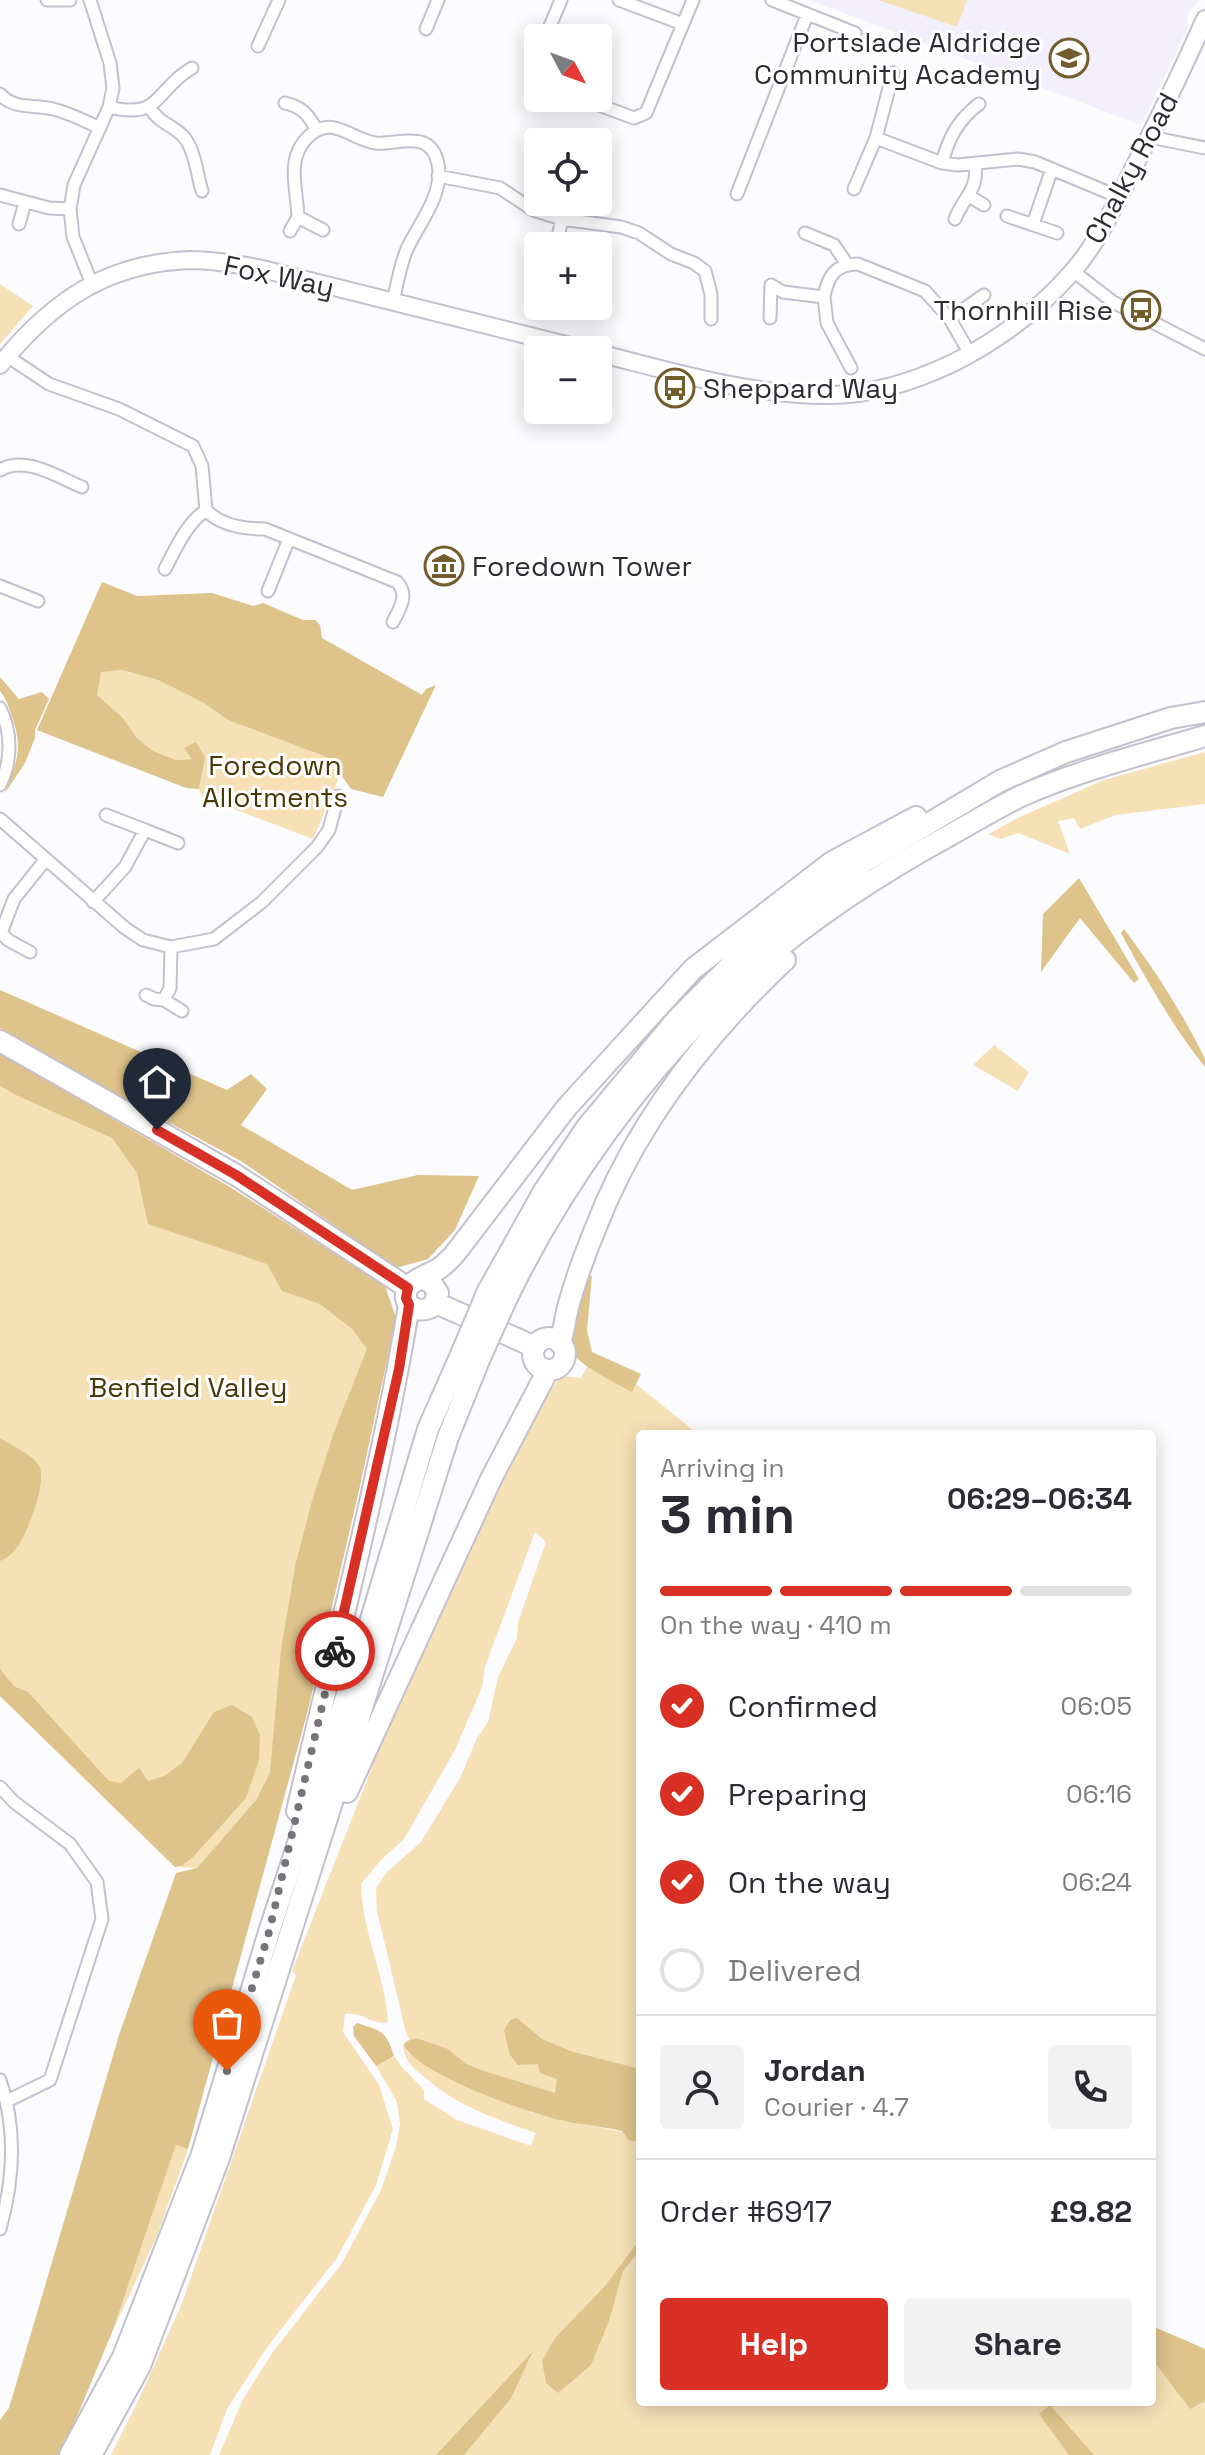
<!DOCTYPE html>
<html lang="en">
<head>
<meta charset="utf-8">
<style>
	body { margin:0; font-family:"Space Grotesk",sans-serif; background:#f2f2f3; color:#2b2b33; height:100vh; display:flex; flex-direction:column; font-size:30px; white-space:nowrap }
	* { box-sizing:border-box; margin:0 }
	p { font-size:26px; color:#7c7c81 }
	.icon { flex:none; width:44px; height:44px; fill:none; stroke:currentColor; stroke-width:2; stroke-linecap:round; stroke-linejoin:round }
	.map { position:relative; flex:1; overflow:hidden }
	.sheet { position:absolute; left:636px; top:1430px; width:520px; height:976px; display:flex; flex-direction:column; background:#fff; border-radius:8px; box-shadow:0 4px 20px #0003 }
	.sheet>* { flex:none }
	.needle { width:52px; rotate:131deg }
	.fabs { position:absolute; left:524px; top:24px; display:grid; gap:16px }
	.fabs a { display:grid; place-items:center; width:88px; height:88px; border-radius:8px; background:#fff; box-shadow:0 4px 20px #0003; font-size:40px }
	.pin { position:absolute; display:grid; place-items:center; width:68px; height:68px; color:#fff; margin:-82px -34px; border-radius:50% 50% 50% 0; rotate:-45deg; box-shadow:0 0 8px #0007 }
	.pin .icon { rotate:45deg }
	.courier { position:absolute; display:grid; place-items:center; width:80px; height:80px; margin:-40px; border:6px solid #d93025; border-radius:50%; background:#fff; color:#222; box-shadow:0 2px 10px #0007 }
	.summary em { font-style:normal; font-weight:700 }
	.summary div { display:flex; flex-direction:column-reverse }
	.summary { display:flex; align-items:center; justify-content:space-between; height:136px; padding:0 24px }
	h1 { font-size:52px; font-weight:700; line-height:60px }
	.bar { display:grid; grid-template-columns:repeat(4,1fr); gap:12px 8px; align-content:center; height:96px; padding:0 24px }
	.bar i { height:10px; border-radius:6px; background:#e1e1e2 }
	.bar .selected { background:#d93025 }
	.bar p { grid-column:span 4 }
	.line { display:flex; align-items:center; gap:20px; padding:0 24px; border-top:2px solid #e1e1e2 }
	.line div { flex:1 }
	.round { display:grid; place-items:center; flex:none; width:84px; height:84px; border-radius:8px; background:#f2f2f3 }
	ol { padding:0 24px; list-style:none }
	li { display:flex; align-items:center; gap:24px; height:88px }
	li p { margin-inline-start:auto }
	li .icon { padding:8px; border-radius:50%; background:#d93025; color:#fff; stroke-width:4 }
	li:last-child { color:#7c7c81 }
	li i { width:44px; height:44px; border:4px solid #e1e1e2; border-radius:50% }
	.action { display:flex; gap:16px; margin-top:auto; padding:16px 24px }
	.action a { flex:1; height:92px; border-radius:8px; background:#d93025; color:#fff; font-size:32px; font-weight:700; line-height:92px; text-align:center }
	.action a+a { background:#f2f2f3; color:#2b2b33 }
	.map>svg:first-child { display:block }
	.built { fill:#f3effc }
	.green { fill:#f6e1b7 }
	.forest { fill:#dec38b }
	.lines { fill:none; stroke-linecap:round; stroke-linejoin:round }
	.street-casing { stroke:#c4c0ce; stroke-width:15 }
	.secondary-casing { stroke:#c4c0ce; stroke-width:20 }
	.highway-casing { stroke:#c4c0ce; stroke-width:24 }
	.street { stroke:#fff; stroke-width:11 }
	.secondary { stroke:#fff; stroke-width:16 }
	.highway { stroke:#fff; stroke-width:20 }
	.highway-bridge-casing { stroke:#c4c0ce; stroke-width:24; stroke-linecap:butt }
	.highway-bridge { stroke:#fff; stroke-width:20 }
	.done { stroke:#767479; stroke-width:8; stroke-dasharray:0 14.4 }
	.route { stroke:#d93025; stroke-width:10 }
	.labels { text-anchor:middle; stroke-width:6; stroke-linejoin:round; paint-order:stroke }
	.poi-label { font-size:28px; fill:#2e2c32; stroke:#fff; text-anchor:end }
	.street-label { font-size:28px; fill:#2e2c32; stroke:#fff }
	.park-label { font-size:28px; fill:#4a3708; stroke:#fff }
</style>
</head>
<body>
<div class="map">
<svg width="1205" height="2455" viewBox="0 0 1205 2455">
	<rect width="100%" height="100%" fill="#fcfbfe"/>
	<path class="built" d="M809 0H1200L1188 12 1187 30 1141 125Z"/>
	<path class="green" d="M878 0H967L957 27Z
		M0 284 33 306 0 344Z
		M122 670 158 680 204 703 228 720 329 758 340 775 313 839 202 797 199 789 205 758 176 760 153 751 136 737 123 718 96 695 101 672Z
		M1205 752V804L1116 815 1080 829 1074 818 1058 821 1070 854 1018 833 1000 839 988 834 1022 816 1104 780Z
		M994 1045 1029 1072 1018 1091 973 1065Z
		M0 1053 228 1186 385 1286 396 1318 359 1490 315 1680 256 1800 197 1868 175 1867 0 1696Z
		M588 1365 632 1392 636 1384 698 1434H640V2129L416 2053 406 2033 377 1911 376 1888 387 1872 421 1842 460 1778 477 1738 488 1722 498 1677 517 1638 518 1622 546 1542 535 1532 485 1667 482 1687 455 1750 404 1839 381 1860 361 1884C362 1931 385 1975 388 2022 372 2026 362 2011 345 2014L343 2032 379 2085 393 2129 376 2185 337 2258 268 2346 227 2409 210 2455H111L138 2401 181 2306 296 1975 292 1971 371 1770 392 1704 476 1522 543 1398 562 1376 581 1378Z
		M403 2045 408 2053 534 2113 622 2132 628 2140 640 2143V2402H1152V2326L1205 2349V2455H219L243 2399 273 2352 342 2263 381 2190 396 2147 400 2124 397 2102 376 2066 394 2056 402 2067 424 2090V2099L457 2120 531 2146 536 2133C496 2119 461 2108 428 2080 416 2070 404 2062 403 2045Z
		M176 2145 188 2149 157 2236 113 2330Z"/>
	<path class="forest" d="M102 582 137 596 212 593 253 606 263 603 303 620H315L320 625 322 638 422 695 426 689 436 685 383 797 351 789 329 758 228 720 204 703 158 680 122 670 101 672 97 695 123 718 136 737 153 751 176 760 192 759 184 748 196 742 205 758 199 789 186 788 37 730Z
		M0 677 19 699 42 692 49 699 35 730V738L25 763 5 793C17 759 24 749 11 714 8 705 6 698 0 691Z
		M1079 878 1139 979 1134 983 1080 918 1041 972 1043 914Z
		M1124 929C1155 970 1182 1012 1205 1059V1067C1172 1026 1146 979 1121 933Z
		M0 990 227 1090 251 1074 267 1089 241 1125 352 1190 418 1175 479 1176 455 1230 428 1259 396 1268 241 1161 95 1083 0 1028Z
		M0 1053 228 1186 385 1286 396 1318 359 1490 308 1710 188 2149 176 2145 113 2330 66 2443 59 2455H0V2420L9 2408 119 2035 176 1873 197 1868 256 1800 270 1772 281 1649 296 1562 312 1501 334 1432 367 1349 352 1329 320 1304 282 1291 267 1264 148 1224 137 1173 112 1138 18 1096 0 1086Z
		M583 1273 592 1276 587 1330 592 1352 641 1374 632 1392C618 1384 583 1368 574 1354 563 1334 578 1294 583 1273Z
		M0 1438C11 1446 35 1455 40 1468 46 1484 28 1530 19 1545 14 1552 8 1558 0 1561Z
		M0 1669 15 1687 28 1692 109 1781 121 1783 139 1768 148 1781 164 1776 182 1763 214 1712 232 1705 252 1717 260 1735 259 1760 246 1798 194 1856 183 1865 175 1867 0 1696Z
		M517 2018 542 2039 570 2051 640 2069V2143L628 2140 622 2131C602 2126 581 2125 560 2120 526 2112 420 2075 403 2045L407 2041 416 2038 448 2049 466 2064 484 2071 555 2093 557 2079 540 2073 538 2064 518 2065 510 2055 504 2030 510 2020Z
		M357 2023C381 2031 386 2030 394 2056L376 2066 354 2036 353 2027Z
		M640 2239V2250L623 2271 609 2321 591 2365 558 2393 546 2383 542 2361 555 2338 605 2286Z
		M1152 2326 1205 2349V2401L1190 2409 1152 2359Z
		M533 2351 511 2398 464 2455H436Z
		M1050 2405 1093 2454 1094 2455H1069L1039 2414Z"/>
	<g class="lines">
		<defs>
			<path id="street" d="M47 0H70
				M90 0 110 63 113 88 109 107 74 185 70 209 73 237 92 284
				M619 0 683 24
				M772 0 855 33
				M426 29 438 0
				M545 38 561 0
				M258 46 279 0
				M538 54 532 69 534 79 538 81
				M0 94C14 110 34 104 53 109 70 113 85 121 100 128
				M580 98 634 118 646 113 693 0
				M285 103C302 107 308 114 316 129
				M109 107C162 120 154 90 192 68
				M149 107C161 125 170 123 183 136 195 149 197 175 202 191
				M1150 137 1205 148
				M876 138 942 163 958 165 1018 159 1035 162 1119 197
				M942 163C949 137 958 120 979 104
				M438 176 500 188 533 210 562 219 621 227 639 233 671 254 694 263 705 271 711 294V319
				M854 189 876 138 893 73
				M737 194 807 15
				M0 195 49 208 70 209
				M969 196 984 205
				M1007 216 1057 233
				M955 219C964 196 979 190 975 163
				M19 224 25 203
				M1033 224 1052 169
				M323 230 298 217C297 188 285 158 309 136 332 114 352 140 376 143 398 145 431 128 438 164 444 195 419 223 407 249 400 265 397 285 393 302
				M290 231 298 217
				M805 233 834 245 847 264
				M556 246 562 219
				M1073 271 1113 302 1205 349
				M533 278 538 277
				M824 297 827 323 851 368
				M770 318 771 285 783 292 824 297C828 276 835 264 858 264L925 291 950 319 970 354
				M950 319 984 295
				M7 356 49 384 119 409 193 446 202 466 206 510C186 524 176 548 165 569
				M0 470C25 455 58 477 82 487
				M206 510C221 526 245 529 265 529L397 582C409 595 400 608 393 622
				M0 586 38 601
				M268 591 289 539
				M0 708C12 732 12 761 0 785
				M0 819 125 928 143 940 171 947 214 939 262 902 317 847 329 830 338 796
				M145 830 178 843
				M93 902 125 867 145 830 106 815
				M30 952 8 940 1 933 14 899 46 859
				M146 995 154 999 164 1000 170 988 171 947
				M164 1000 182 1011
				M0 1787 14 1802 70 1844 97 1882 102 1919 50 2080 7 2101
				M0 2080C17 2129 14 2179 0 2229"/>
			<path id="secondary" d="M598 353C674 372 752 396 830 395 873 395 915 381 953 363 999 340 1039 310 1073 271 1098 242 1114 207 1131 173 1157 122 1182 71 1205 19
				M0 365C51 302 106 263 190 260 213 260 236 264 258 268L586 350"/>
			<path id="highway" d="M0 1041 236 1175 408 1288
				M422 1279 431 1282 438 1293 433 1306C420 1315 399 1306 408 1288 412 1280 432 1273 440 1268 445 1264 450 1259 454 1255L567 1107 693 969 832 862 916 817
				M488 1291 544 1191 587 1127 678 1018 732 964 864 862 1000 781 1066 752 1171 718 1205 712
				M505 1302C560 1186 645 1069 739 982 803 923 877 875 952 834 975 821 998 807 1021 796 1080 770 1144 754 1205 736
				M436 1303 535 1347
				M533 1354a16 16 0 1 1 32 0a16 16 0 1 1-32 0Z
				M560 1343C564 1331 565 1319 568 1307 575 1282 584 1256 594 1232 634 1126 703 1037 785 960
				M347 1792 491 1479 548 1370
				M297 1811C336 1643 381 1475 409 1305
				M70 2455 123 2357 202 2154 269 1932 367 1633 428 1429 463 1350
				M91 2455 140 2366 219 2158 448 1437 479 1360"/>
		</defs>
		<use href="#street" class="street-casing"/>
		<use href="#secondary" class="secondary-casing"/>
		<use href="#highway" class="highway-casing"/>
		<use href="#street" class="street"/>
		<use href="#secondary" class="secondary"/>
		<use href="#highway" class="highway"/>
		<defs>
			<path id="highway-bridge" d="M463 1350 488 1291
				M479 1360 505 1302"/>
		</defs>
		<use href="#highway-bridge" class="highway-bridge-casing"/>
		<use href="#highway-bridge" class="highway-bridge"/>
	</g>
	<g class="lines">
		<path class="done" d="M227 2071 269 1932 335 1651"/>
		<path class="route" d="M157 1130 236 1175 408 1288 406 1298 409 1305 399 1369 335 1651"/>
	</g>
	<defs>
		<symbol id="school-ring" viewBox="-11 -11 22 22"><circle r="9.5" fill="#fff" stroke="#735d2d" stroke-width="1.5"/><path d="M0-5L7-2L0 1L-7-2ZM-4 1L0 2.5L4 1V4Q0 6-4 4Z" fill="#735d2d"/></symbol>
		<symbol id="bus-ring" viewBox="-11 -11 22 22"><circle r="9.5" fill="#fff" stroke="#735d2d" stroke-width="1.5"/><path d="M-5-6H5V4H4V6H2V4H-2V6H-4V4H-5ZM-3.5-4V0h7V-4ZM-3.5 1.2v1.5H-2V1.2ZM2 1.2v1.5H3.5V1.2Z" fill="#735d2d"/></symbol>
		<symbol id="museum-ring" viewBox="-11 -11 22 22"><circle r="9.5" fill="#fff" stroke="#735d2d" stroke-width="1.5"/><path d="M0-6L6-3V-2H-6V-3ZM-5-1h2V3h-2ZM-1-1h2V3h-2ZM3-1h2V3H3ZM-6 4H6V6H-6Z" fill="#735d2d"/></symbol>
	</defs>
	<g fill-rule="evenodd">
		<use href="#school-ring" x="1047" y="36" width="44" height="44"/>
		<use href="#bus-ring" x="1119" y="288" width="44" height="44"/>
		<use href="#bus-ring" x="653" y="366" width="44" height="44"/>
		<use href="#museum-ring" x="422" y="544" width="44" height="44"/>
	</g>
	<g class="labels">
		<g class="poi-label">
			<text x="1041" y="52">Portslade Aldridge<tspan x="1041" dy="32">Community Academy</tspan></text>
			<text x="1113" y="320">Thornhill Rise</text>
			<text x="703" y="398" text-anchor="start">Sheppard Way</text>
			<text x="472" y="576" text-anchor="start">Foredown Tower</text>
		</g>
		<g class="street-label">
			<text transform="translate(1131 168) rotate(-62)" y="10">Chalky Road</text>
			<text transform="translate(279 276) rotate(12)" y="10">Fox Way</text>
		</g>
		<g class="park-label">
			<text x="275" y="775">Foredown<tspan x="275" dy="32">Allotments</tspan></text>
			<text x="188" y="1397">Benfield Valley</text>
		</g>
	</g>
</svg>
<div class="fabs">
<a><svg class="needle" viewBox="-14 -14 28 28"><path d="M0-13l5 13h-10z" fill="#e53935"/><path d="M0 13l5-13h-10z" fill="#7c7c81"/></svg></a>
<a><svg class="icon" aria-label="locate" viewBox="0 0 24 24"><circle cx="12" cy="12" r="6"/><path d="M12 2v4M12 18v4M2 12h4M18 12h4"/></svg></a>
<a>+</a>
<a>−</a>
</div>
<div class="pin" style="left:227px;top:2071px;background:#ea580c"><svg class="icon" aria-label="bag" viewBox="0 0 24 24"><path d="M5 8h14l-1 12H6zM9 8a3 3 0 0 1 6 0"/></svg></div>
<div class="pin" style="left:157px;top:1130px;background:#1f2937"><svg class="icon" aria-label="home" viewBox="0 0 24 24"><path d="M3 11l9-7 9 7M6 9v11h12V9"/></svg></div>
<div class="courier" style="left:335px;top:1651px"><svg class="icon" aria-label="bike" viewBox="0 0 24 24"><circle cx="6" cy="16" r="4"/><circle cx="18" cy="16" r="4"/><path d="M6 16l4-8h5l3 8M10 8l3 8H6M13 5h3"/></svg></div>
<section class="sheet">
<div class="summary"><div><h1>3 min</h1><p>Arriving in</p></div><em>06:29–06:34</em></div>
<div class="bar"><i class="selected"></i><i class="selected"></i><i class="selected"></i><i></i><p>On the way · 410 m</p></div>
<ol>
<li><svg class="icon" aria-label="check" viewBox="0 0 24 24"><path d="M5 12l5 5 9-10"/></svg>Confirmed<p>06:05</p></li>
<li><svg class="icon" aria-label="check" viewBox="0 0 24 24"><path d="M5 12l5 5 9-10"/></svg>Preparing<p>06:16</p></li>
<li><svg class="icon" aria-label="check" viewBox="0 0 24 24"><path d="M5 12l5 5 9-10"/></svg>On the way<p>06:24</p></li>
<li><i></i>Delivered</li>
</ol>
<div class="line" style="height:144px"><a class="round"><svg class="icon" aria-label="person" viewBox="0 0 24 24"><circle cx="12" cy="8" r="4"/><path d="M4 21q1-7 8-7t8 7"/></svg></a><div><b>Jordan</b><p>Courier · 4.7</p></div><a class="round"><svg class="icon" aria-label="phone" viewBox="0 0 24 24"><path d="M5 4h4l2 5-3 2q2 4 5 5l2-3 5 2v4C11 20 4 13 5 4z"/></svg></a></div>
<div class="line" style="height:104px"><div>Order #6917</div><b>£9.82</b></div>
<div class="action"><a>Help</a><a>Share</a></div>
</section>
</div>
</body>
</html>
